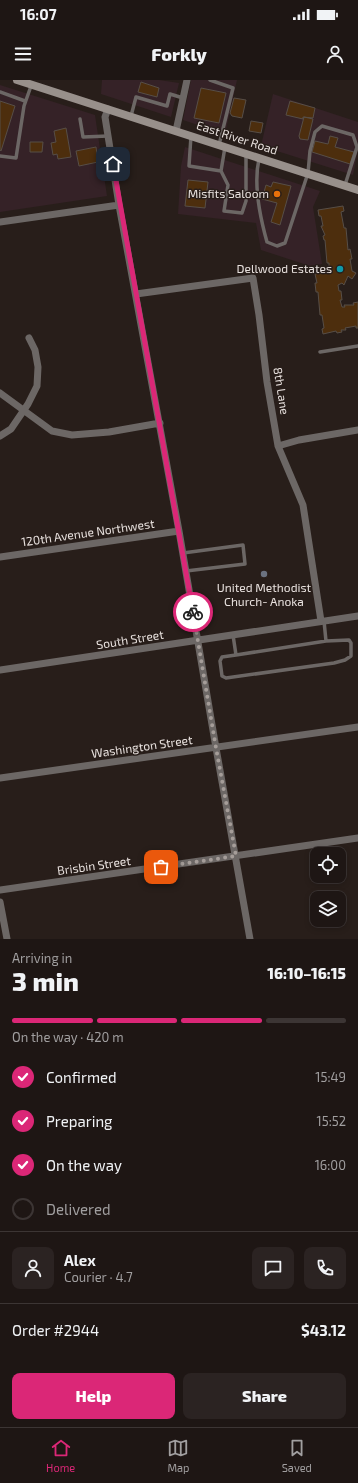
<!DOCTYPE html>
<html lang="en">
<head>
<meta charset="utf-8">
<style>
	body { margin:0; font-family:"Exo 2",sans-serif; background:#2b2322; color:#f1f3f6; height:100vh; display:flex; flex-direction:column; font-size:15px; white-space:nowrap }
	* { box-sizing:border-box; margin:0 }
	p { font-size:13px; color:#a19fa0 }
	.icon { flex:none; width:22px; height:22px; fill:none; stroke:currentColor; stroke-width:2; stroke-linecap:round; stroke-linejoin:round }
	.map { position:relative; height:859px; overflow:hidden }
	.side { display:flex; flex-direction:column; background:#1e1614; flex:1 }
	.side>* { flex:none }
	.controls { position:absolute; left:310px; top:767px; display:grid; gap:8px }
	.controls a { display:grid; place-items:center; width:36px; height:36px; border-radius:8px; background:#1e1614; box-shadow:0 2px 6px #0003,0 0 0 1px #3c3534; font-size:20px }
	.pin { position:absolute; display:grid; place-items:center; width:34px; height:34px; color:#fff; margin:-17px; border-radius:8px; box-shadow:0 2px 6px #0006 }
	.courier { position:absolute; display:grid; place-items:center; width:40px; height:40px; margin:-20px; border:3px solid #db2777; border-radius:50%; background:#fff; color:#222; box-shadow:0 1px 5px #0007 }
	.overview em { font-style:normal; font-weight:800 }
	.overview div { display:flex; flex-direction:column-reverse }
	.overview { display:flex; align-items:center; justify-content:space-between; height:68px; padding:0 12px }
	h1 { font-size:26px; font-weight:800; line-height:30px }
	.bar { display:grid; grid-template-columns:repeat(4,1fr); gap:6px 4px; align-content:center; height:48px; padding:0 12px }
	.bar i { height:5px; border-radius:3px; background:#3c3534 }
	.bar .active { background:#db2777 }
	.bar p { grid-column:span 4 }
	.line { display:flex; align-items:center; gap:10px; padding:0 12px; border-top:1px solid #3c3534 }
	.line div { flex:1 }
	.round { display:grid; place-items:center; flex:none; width:42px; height:42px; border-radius:8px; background:#2b2322 }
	ol { padding:0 12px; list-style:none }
	li { display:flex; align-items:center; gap:12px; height:44px }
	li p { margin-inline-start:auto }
	li .icon { padding:4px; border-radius:50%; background:#db2777; color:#fff; stroke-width:4 }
	li:last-child { color:#a19fa0 }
	li i { width:22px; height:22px; border:2px solid #3c3534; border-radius:50% }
	.button { display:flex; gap:8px; margin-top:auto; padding:8px 12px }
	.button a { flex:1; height:46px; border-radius:8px; background:#db2777; color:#fff; font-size:16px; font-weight:800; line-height:46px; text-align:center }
	.button a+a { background:#2b2322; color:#f1f3f6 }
	.status { display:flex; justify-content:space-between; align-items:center; height:28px; padding:0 20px; background:#1e1614; direction:ltr }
	.status svg { height:11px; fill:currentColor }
	header { display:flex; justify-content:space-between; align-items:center; height:52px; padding:0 12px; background:#1e1614; font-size:18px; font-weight:800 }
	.dock { display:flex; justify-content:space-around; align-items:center; height:56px; border-top:1px solid #3c3534; background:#1e1614; font-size:11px; color:#a19fa0 }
	.dock a { display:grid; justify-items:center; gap:2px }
	.dock .active { color:#db2777 }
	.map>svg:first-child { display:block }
	.commercial { fill:#352227 }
	.building { fill:#4d2e0d; stroke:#574e47 }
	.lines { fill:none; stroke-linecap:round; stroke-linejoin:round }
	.service { stroke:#6c6765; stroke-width:3.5 }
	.minor { stroke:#6c6765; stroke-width:7 }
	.secondary { stroke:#98908b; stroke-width:8 }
	.done { stroke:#a59d99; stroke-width:4; stroke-dasharray:0 7.2 }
	.route { stroke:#db2777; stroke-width:5 }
	.food-dot { fill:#e8710a; stroke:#281e1a; stroke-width:1.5 }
	.culture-dot { fill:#0f9aa8; stroke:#281e1a; stroke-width:1.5 }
	.worship-dot { fill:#6b7280; stroke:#281e1a; stroke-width:1.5 }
	.labels { text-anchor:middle; stroke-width:3; stroke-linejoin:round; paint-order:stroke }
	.street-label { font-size:12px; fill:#e8e1de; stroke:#281e1a }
	.poi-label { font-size:12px; fill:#e8e1de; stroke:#281e1a; text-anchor:end }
</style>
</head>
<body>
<div class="status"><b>16:07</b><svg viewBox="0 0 49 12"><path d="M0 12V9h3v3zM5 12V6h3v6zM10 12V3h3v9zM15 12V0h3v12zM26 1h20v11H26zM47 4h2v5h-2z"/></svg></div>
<header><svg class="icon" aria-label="menu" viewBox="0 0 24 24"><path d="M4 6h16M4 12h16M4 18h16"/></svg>Forkly<svg class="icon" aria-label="person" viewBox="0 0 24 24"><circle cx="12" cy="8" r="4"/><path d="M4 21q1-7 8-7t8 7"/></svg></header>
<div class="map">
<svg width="358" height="859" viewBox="0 0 358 859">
	<rect width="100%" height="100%" fill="#281e1a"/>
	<path class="commercial" d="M102 0H159L179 3 171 37 101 14Z
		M191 0H237L225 54 183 40Z
		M0 5 95 35 107 116 0 132Z
		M273 14 358 42V69L353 95 261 66Z
		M185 67 320 111 313 127 322 184 310 186 261 170 256 143 178 134 181 86Z"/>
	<path class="building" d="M141 2 159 8 157 17 138 12Z
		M201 8 226 13 219 43 194 38Z
		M234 18 246 20 242 38 232 36 230 33Z
		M0 21 15 26 1 71 0 70Z
		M290 21 315 28 313 38 303 37V39L286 35Z
		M304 37 313 39 308 60 300 59 299 56Z
		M251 41 263 43 261 53 249 51Z
		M66 48 71 77 58 79 57 74 53 75 51 63 56 62 54 51Z
		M330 56 338 58 335 67 354 72 350 84 312 72 315 61 328 64Z
		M30 62H43L42 72H30Z
		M96 67 98 82 79 86 76 71Z
		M188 100 208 102 205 128 185 126Z
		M273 102 291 106 280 145 271 142 277 123 262 119 266 105 271 107Z
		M343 126 344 131 341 132 344 148H346L348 170 350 169 352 179H350L352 191 356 193 352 199 348 196 344 205 342 203 338 205 339 211H341L342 220H340L342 227H345L344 225H354L353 223 358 222V248H356V246L345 248 346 250H341L342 252 337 253 336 251 323 254 322 249 324 248 322 235H320L318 212H316L315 203H317L315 194 326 192 329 186V183H327L325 160H324L323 156 325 155 321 146H323L321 136H319L318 130Z"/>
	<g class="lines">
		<path class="service" d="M210 0 233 8 219 65
			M0 12 25 21
			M131 36 136 17 167 26 170 14 183 18
			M80 39 83 57 108 56
			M191 56 189 86 221 91
			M225 67 221 91 228 105 224 131 242 133 246 121V74
			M0 76 16 78 24 26 31 6
			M259 79C253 105 260 137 267 162L277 166 285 163 308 93 310 71 315 52 322 46 353 55 357 67 345 105
			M320 272 358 266
			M183 473 243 465 245 484 186 491
			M233 555 236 575 222 577 220 581 222 596 226 598 334 583 345 580 351 576V563L349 560 326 561 324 541
			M236 575 326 561"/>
		<path class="minor" d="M108 29 105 37 119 125 179 451 216 668 250 859
			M176 51 187 0
			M0 142 119 125
			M136 214 253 198 259 235 267 302 278 366 303 425 321 541
			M0 313 52 351 72 355 109 352 160 343
			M0 356 11 349 28 324 37 306 38 287 35 270 29 258
			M278 366 299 360 358 350
			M0 477 179 451
			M0 590 358 536
			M0 698 358 647
			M0 810 358 758
			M0 822 7 859"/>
		<path class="secondary" d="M17 0 358 110"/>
	</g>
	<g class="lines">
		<path class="done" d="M161 787 236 776 216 668 193 532"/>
		<path class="route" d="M113 84 193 532"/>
	</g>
	<circle class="food-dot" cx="277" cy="114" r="4"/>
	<circle class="culture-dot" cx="340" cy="189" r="4"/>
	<circle class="worship-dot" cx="264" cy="494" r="4"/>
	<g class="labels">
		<g class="street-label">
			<text transform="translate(237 58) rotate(18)" y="4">East River Road</text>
			<text transform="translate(281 311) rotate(81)" y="4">8th Lane</text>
			<text transform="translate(88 453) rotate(-8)" y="4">120th Avenue Northwest</text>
			<text transform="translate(130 560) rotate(-9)" y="4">South Street</text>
			<text transform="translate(142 667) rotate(-8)" y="4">Washington Street</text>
			<text transform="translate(94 786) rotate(-8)" y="4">Brisbin Street</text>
		</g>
		<g class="poi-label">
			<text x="269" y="118">Misfits Saloom</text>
			<text x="332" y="193">Dellwood Estates</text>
			<text x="264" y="512" text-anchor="middle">United Methodist<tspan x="264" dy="14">Church- Anoka</tspan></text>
		</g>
	</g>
</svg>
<div class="controls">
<a><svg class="icon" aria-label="locate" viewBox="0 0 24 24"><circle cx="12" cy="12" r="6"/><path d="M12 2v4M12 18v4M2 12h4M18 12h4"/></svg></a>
<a><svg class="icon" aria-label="layers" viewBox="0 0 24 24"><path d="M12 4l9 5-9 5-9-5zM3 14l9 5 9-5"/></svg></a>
</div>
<div class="pin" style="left:161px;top:787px;background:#ea580c"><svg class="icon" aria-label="bag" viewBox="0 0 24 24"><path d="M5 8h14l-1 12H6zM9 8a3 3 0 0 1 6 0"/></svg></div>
<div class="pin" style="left:113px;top:84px;background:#1f2937"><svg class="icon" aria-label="home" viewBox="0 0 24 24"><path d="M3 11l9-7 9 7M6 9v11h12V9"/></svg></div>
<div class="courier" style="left:193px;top:532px"><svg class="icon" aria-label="bike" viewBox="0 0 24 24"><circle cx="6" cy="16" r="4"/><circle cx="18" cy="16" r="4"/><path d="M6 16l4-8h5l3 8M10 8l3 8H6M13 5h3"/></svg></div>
</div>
<section class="side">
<div class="overview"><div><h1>3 min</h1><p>Arriving in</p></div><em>16:10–16:15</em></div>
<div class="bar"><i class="active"></i><i class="active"></i><i class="active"></i><i></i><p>On the way · 420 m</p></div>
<ol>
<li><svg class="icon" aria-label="check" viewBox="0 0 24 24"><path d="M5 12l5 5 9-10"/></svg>Confirmed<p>15:49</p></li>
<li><svg class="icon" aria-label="check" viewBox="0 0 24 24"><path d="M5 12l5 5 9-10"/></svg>Preparing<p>15:52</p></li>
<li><svg class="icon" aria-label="check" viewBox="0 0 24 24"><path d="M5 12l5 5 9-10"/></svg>On the way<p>16:00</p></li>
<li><i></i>Delivered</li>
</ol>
<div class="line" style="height:72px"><a class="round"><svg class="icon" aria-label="person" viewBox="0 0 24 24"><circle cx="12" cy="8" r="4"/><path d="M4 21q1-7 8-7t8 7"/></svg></a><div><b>Alex</b><p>Courier · 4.7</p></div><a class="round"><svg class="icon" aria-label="chat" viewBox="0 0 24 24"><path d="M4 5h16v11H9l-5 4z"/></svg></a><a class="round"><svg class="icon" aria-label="phone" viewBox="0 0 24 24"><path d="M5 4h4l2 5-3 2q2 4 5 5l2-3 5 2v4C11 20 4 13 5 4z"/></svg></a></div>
<div class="line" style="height:52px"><div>Order #2944</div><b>$43.12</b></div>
<div class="button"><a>Help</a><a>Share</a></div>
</section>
<nav class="dock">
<a class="active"><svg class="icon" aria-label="home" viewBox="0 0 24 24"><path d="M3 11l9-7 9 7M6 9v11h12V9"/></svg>Home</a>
<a><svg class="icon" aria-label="map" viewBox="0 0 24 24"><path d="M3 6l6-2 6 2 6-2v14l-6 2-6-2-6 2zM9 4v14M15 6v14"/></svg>Map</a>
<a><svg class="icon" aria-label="saved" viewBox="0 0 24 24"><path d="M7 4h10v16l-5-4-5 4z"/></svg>Saved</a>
</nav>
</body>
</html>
